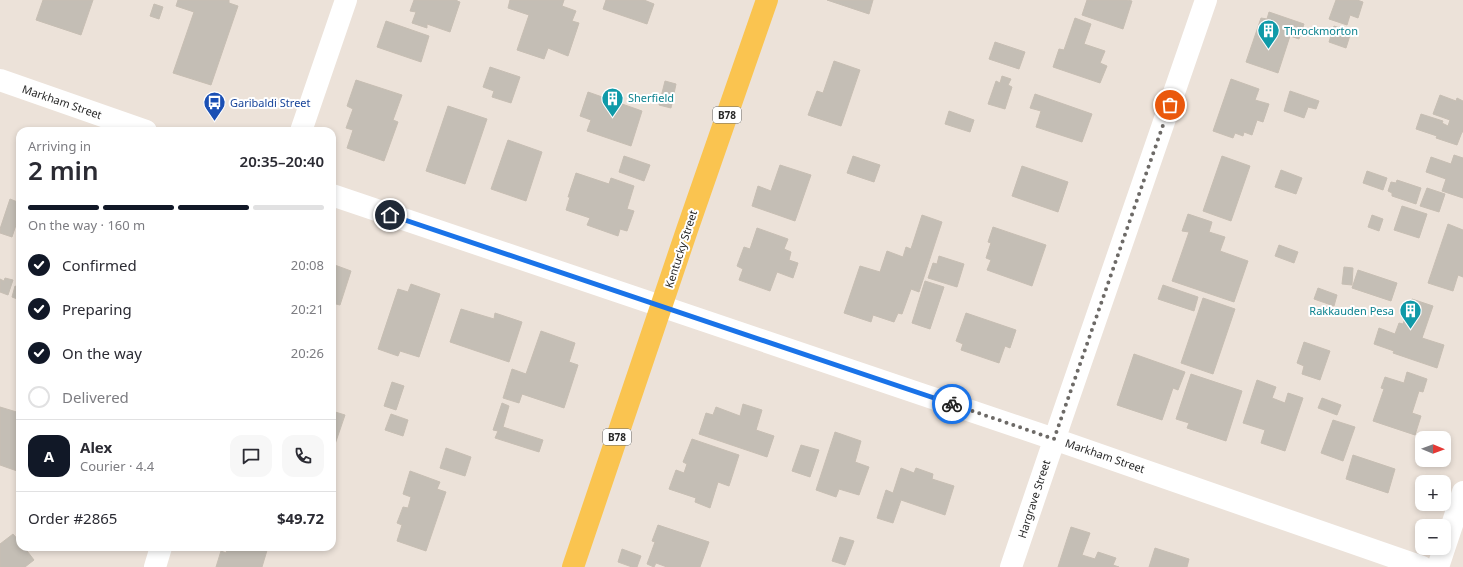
<!DOCTYPE html>
<html lang="en">
<head>
<meta charset="utf-8">
<style>
	body { margin:0; font-family:"Noto Sans",sans-serif; background:#f7f7f7; color:#2b2b33; height:100vh; display:flex; flex-direction:column; font-size:15px; white-space:nowrap }
	* { box-sizing:border-box; margin:0 }
	p { font-size:13px; color:#7c7c81 }
	.icon { flex:none; width:22px; height:22px; fill:none; stroke:currentColor; stroke-width:2; stroke-linecap:round; stroke-linejoin:round }
	.map { position:relative; flex:1; overflow:hidden }
	.side { position:absolute; left:16px; top:127px; width:320px; height:424px; display:flex; flex-direction:column; background:#fff; border-radius:12px; box-shadow:0 2px 6px #0003 }
	.side>* { flex:none }
	.needle { width:26px; rotate:91deg }
	.buttons { position:absolute; left:1415px; top:431px; display:grid; gap:8px }
	.buttons a { display:grid; place-items:center; width:36px; height:36px; border-radius:8px; background:#fff; box-shadow:0 2px 6px #0003; font-size:20px }
	.pin { position:absolute; display:grid; place-items:center; width:34px; height:34px; color:#fff; margin:-17px; border:2px solid #fff; border-radius:50%; box-shadow:0 1px 4px #0007 }
	.courier { position:absolute; display:grid; place-items:center; width:40px; height:40px; margin:-20px; border:3px solid #1a73e8; border-radius:50%; background:#fff; color:#222; box-shadow:0 1px 5px #0007 }
	.overview em { font-style:normal; font-weight:600 }
	.overview div { display:flex; flex-direction:column-reverse }
	.overview { display:flex; align-items:center; justify-content:space-between; height:68px; padding:0 12px }
	h1 { font-size:26px; font-weight:600; line-height:30px }
	.bar { display:grid; grid-template-columns:repeat(4,1fr); gap:6px 4px; align-content:center; height:48px; padding:0 12px }
	.bar i { height:5px; border-radius:3px; background:#e1e1e2 }
	.bar .active { background:#111827 }
	.bar p { grid-column:span 4 }
	.line { display:flex; align-items:center; gap:10px; padding:0 12px; border-top:1px solid #e1e1e2 }
	.line div { flex:1 }
	.round { display:grid; place-items:center; flex:none; width:42px; height:42px; border-radius:12px; background:#f7f7f7 }
	ol { padding:0 12px; list-style:none }
	li { display:flex; align-items:center; gap:12px; height:44px }
	li p { margin-inline-start:auto }
	li .icon { padding:4px; border-radius:50%; background:#111827; color:#fff; stroke-width:4 }
	li:last-child { color:#7c7c81 }
	li i { width:22px; height:22px; border:2px solid #e1e1e2; border-radius:50% }
	.map>svg:first-child { display:block }
	.building { fill:#c4beb5; stroke:#c7beb3 }
	.lines { fill:none; stroke-linecap:round; stroke-linejoin:round }
	.minor { stroke:#fff; stroke-width:22 }
	.major { stroke:#fac450; stroke-width:22 }
	.done { stroke:#6d6a67; stroke-width:4; stroke-dasharray:0 7.2 }
	.route { stroke:#1a73e8; stroke-width:5 }
	.labels { text-anchor:middle; stroke-width:4; stroke-linejoin:round; paint-order:stroke }
	.shield { fill:#fff; stroke:#696969; stroke-width:1 }
	.shield-label { font-size:10px; font-weight:bold; fill:#292929 }
	.culture-label { font-size:11px; fill:#0d838f; stroke:#fff; text-anchor:start }
	.street-label { font-size:11px; fill:#292929; stroke:#fff }
	.transit-label { font-size:11px; fill:#164399; stroke:#fff; text-anchor:start }
</style>
</head>
<body>
<div class="map">
<svg width="1463" height="567" viewBox="0 0 1463 567">
	<rect width="100%" height="100%" fill="#ece2d9"/>
	<path class="building" d="M43 0H93L81 35 36 20Z
		M178 0H229V3L238 6 211 85 173 73 194 12 176 6Z
		M414 0H457V1L460 2 450 32 427 24V28L412 23 416 12 410 11Z
		M510 0H564L562 6 576 11 572 21 579 23 568 56 548 48 544 59 517 50 529 15 508 8Z
		M606 0H644L654 4 647 24 603 9Z
		M827 0H873L869 14Z
		M1087 0H1127L1132 1 1123 29 1082 15Z
		M1336 0H1357L1363 2 1358 18 1350 15 1347 25 1329 19Z
		M154 4 163 7 159 19 150 16Z
		M1269 12 1304 24 1299 39 1290 36 1278 73 1246 62 1261 18 1267 19Z
		M1075 18 1091 24 1084 44 1105 51 1100 63 1107 66 1100 83 1053 67 1059 49 1064 50Z
		M386 21 429 36 421 62 377 47Z
		M1334 26 1351 32 1346 48 1329 42Z
		M995 42 1025 52 1019 69 989 59Z
		M834 61 860 70 841 126 808 115 817 91 823 93Z
		M490 67 520 77 511 103 492 97 494 91 483 87Z
		M1002 76 1011 79 1008 85 1012 87 1005 109 988 104 996 81 1000 83Z
		M1231 79 1259 89 1255 100 1269 104 1263 122 1257 120 1252 135 1244 132 1243 136 1235 133 1233 138 1213 131Z
		M356 80 402 95 393 120 398 122 384 161 347 148 353 130 346 128 353 109 347 106Z
		M665 81 676 84 671 108 659 105Z
		M1290 91 1319 101 1316 109 1308 107 1304 118 1284 111Z
		M588 92 642 111 631 146 587 131 591 120 580 116Z
		M1035 94 1092 114 1082 142 1036 127 1041 111 1030 108Z
		M1440 95 1456 101 1457 98 1463 101V132H1462L1457 145 1436 138 1437 136 1416 129 1421 114 1443 121 1442 123 1448 126 1450 120 1433 114Z
		M448 106 487 119 465 184 426 171Z
		M949 111 974 120 970 132 945 124Z
		M508 140 542 152 526 201 491 189Z
		M1454 155 1463 158V198L1442 191 1446 179 1426 172 1431 157 1451 164Z
		M624 156 650 165 644 181 619 172Z
		M853 156 880 165 874 182 847 173Z
		M1222 156 1250 166 1231 221 1203 211Z
		M780 165 811 175 795 221 752 206 758 186 771 191Z
		M1022 166 1068 182 1058 212 1012 196Z
		M1281 170 1302 178 1296 194 1275 187Z
		M1367 171 1387 178 1383 190 1363 183Z
		M576 173 609 184 611 178 634 186 627 209 634 211 627 231 620 229 618 236 587 225 590 218 566 210 570 197H568Z
		M1397 180 1421 188 1416 204 1392 196V193L1388 191 1391 182 1396 183Z
		M1427 188 1445 194 1439 212 1420 206Z
		M10 199 20 203V213L12 237 0 233V229Z
		M1402 206 1427 214 1419 238 1394 230Z
		M1188 214 1212 222 1209 232 1225 237 1220 251 1248 261 1234 302 1172 281 1189 232 1182 231Z
		M922 215 942 222 919 292 911 289 902 314 898 313 894 322 873 315 871 322 844 313 860 266 880 272 887 251 903 257 906 247 911 249Z
		M1372 215 1383 219 1379 231 1368 227Z
		M1448 224 1463 230V277L1458 275 1453 291 1428 283Z
		M993 227 1046 245 1032 286 987 270 991 260 986 258 991 243 988 242Z
		M757 228 788 239 784 249 791 252 789 260 798 263 793 278 777 272 770 291 739 280 743 269 737 266 744 247 750 249Z
		M1279 245 1298 252 1294 263 1275 256Z
		M939 256 964 264 957 287 928 278 933 263 937 264Z
		M332 264 351 271 340 305 332 303Z
		M1344 267 1353 268 1352 285 1342 284Z
		M1358 270 1397 283 1391 301 1352 288Z
		M5 278 13 280 8 295 0 292V279L4 281Z
		M925 281 944 287 930 329 912 323Z
		M411 284 440 294 419 357 400 351 398 356 378 349 398 289 408 292Z
		M1163 285 1198 297 1194 311 1158 299Z
		M15 286 20 288V300L12 297Z
		M1318 288 1337 295 1334 306 1314 299Z
		M1203 298 1235 309 1213 374 1181 363Z
		M1412 299 1433 306 1422 338 1444 345 1437 368 1393 353 1394 351 1374 344 1379 328 1395 334 1399 323 1403 324Z
		M461 309 494 319 495 313 522 322 509 362 450 342Z
		M966 313 1016 330 1010 348 1005 346 999 363 961 350 963 344 956 341Z
		M541 331 575 343 569 362 578 365 564 408 522 394 519 403 503 398 512 369 526 374Z
		M1304 342 1330 351 1320 380 1302 374 1304 366 1297 363Z
		M1134 354 1185 372 1178 390 1173 388 1162 420 1117 405Z
		M1407 372 1427 379 1423 392 1419 391 1412 413 1421 416 1415 435 1373 421 1384 389 1381 388 1385 377 1404 383Z
		M1191 374 1242 391 1226 441 1187 428 1189 423 1176 419Z
		M1257 380 1276 387 1272 398 1285 403 1288 393 1303 398 1285 451 1261 443 1265 430 1243 423Z
		M392 382 404 386 396 410 384 406Z
		M1322 398 1341 405 1337 415 1318 408Z
		M502 403 509 406 503 427 543 440 539 452 495 438 498 431 493 430Z
		M743 404 762 410 756 430 774 436 767 457 699 434 706 413 713 415 716 407 740 416Z
		M0 407 20 413V472L0 465Z
		M332 411 345 415 332 453Z
		M391 414 408 420 403 436 385 430Z
		M1333 420 1355 427 1343 461 1321 453Z
		M835 432 861 441 855 462 869 467 859 495 839 489 836 497 816 490Z
		M692 439 739 455 729 486 718 482 710 508 695 502 696 498 669 489 676 470 684 473 687 464 683 462Z
		M801 445 819 450 810 477 792 471Z
		M446 448 471 457 465 476 440 468Z
		M1353 455 1395 469 1388 493 1346 479Z
		M901 468 914 473 916 468 933 474 932 479 954 486 945 515 901 500 893 523 877 518 886 490 893 493Z
		M410 471 440 482 437 489 446 492 426 551 397 541 402 525 397 523 403 507 408 508 411 497 403 494Z
		M658 525 709 542 700 567H667L656 563 654 567 647 564 655 542 652 541Z
		M1071 527 1090 533 1082 555 1095 559 1098 552 1116 558 1113 565 1119 567H1058Z
		M13 534 20 542V547H24L34 560 25 567H0V544Z
		M840 537 854 541 845 565 832 561Z
		M228 547H268L262 567H216L221 551 226 553Z
		M1155 548 1189 559 1187 567H1149Z
		M622 549 641 556 637 567H632L618 562Z"/>
	<g class="lines">
		<path class="minor" d="M0 80 146 131
			M301 131 346 0
			M332 195 1054 439 1422 567
			M155 567 161 547
			M1011 567 1061 420 1206 0
			M1438 567 1463 492"/>
		<path class="major" d="M573 567 687 230 767 0"/>
	</g>
	<g class="lines">
		<path class="done" d="M952 404 1054 439 1170 105"/>
		<path class="route" d="M390 215 952 404"/>
	</g>
	<defs>
		<symbol id="building-pin" viewBox="-11 -11 22 30"><path d="M0 17L-7.5 6A9.5 9.5 0 1 1 7.5 6Z" fill="#0f9aa8" stroke="#fff"/><path d="M-4-6H4V6H1V3H-1V6H-4ZM-2.5-4.3h1.7v1.8h-1.7ZM.8-4.3h1.7v1.8H.8ZM-2.5-1h1.7V.8h-1.7ZM.8-1h1.7V.8H.8Z" fill="#fff"/></symbol>
		<symbol id="bus-pin" viewBox="-11 -11 22 30"><path d="M0 17L-7.5 6A9.5 9.5 0 1 1 7.5 6Z" fill="#1a4fb4" stroke="#fff"/><path d="M-5-6H5V4H4V6H2V4H-2V6H-4V4H-5ZM-3.5-4V0h7V-4ZM-3.5 1.2v1.5H-2V1.2ZM2 1.2v1.5H3.5V1.2Z" fill="#fff"/></symbol>
	</defs>
	<g fill-rule="evenodd">
		<use href="#building-pin" x="1256" y="18" width="25" height="34"/>
		<use href="#building-pin" x="600" y="86" width="25" height="34"/>
		<use href="#bus-pin" x="202" y="90" width="25" height="34"/>
		<use href="#building-pin" x="1398" y="298" width="25" height="34"/>
	</g>
	<g class="labels">
		<g class="shield">
			<rect x="713" y="107" width="28" height="16" rx="3"/>
			<rect x="603" y="429" width="28" height="16" rx="3"/>
		</g>
		<g class="shield-label">
			<text x="727" y="119">B78</text>
			<text x="617" y="441">B78</text>
		</g>
		<g class="culture-label">
			<text x="1284" y="35">Throckmorton</text>
			<text x="628" y="102">Sherfield</text>
			<text x="1394" y="315" text-anchor="end">Rakkauden Pesa</text>
		</g>
		<g class="street-label">
			<text transform="translate(62 102) rotate(19)" y="4">Markham Street</text>
			<text transform="translate(681 249) rotate(-72)" y="4">Kentucky Street</text>
			<text transform="translate(1105 456) rotate(19)" y="4">Markham Street</text>
			<text transform="translate(1034 499) rotate(-72)" y="4">Hargrave Street</text>
		</g>
		<g class="transit-label">
			<text x="230" y="107">Garibaldi Street</text>
		</g>
	</g>
</svg>
<div class="buttons">
<a><svg class="needle" viewBox="-14 -14 28 28"><path d="M0-13l5 13h-10z" fill="#e53935"/><path d="M0 13l5-13h-10z" fill="#7c7c81"/></svg></a>
<a>+</a>
<a>−</a>
</div>
<div class="pin" style="left:1170px;top:105px;background:#ea580c"><svg class="icon" aria-label="bag" viewBox="0 0 24 24"><path d="M5 8h14l-1 12H6zM9 8a3 3 0 0 1 6 0"/></svg></div>
<div class="pin" style="left:390px;top:215px;background:#1f2937"><svg class="icon" aria-label="home" viewBox="0 0 24 24"><path d="M3 11l9-7 9 7M6 9v11h12V9"/></svg></div>
<div class="courier" style="left:952px;top:404px"><svg class="icon" aria-label="bike" viewBox="0 0 24 24"><circle cx="6" cy="16" r="4"/><circle cx="18" cy="16" r="4"/><path d="M6 16l4-8h5l3 8M10 8l3 8H6M13 5h3"/></svg></div>
<section class="side">
<div class="overview"><div><h1>2 min</h1><p>Arriving in</p></div><em>20:35–20:40</em></div>
<div class="bar"><i class="active"></i><i class="active"></i><i class="active"></i><i></i><p>On the way · 160 m</p></div>
<ol>
<li><svg class="icon" aria-label="check" viewBox="0 0 24 24"><path d="M5 12l5 5 9-10"/></svg>Confirmed<p>20:08</p></li>
<li><svg class="icon" aria-label="check" viewBox="0 0 24 24"><path d="M5 12l5 5 9-10"/></svg>Preparing<p>20:21</p></li>
<li><svg class="icon" aria-label="check" viewBox="0 0 24 24"><path d="M5 12l5 5 9-10"/></svg>On the way<p>20:26</p></li>
<li><i></i>Delivered</li>
</ol>
<div class="line" style="height:72px"><b class="round" style="background:#111827;color:#fff">A</b><div><b>Alex</b><p>Courier · 4.4</p></div><a class="round"><svg class="icon" aria-label="chat" viewBox="0 0 24 24"><path d="M4 5h16v11H9l-5 4z"/></svg></a><a class="round"><svg class="icon" aria-label="phone" viewBox="0 0 24 24"><path d="M5 4h4l2 5-3 2q2 4 5 5l2-3 5 2v4C11 20 4 13 5 4z"/></svg></a></div>
<div class="line" style="height:52px"><div>Order #2865</div><b>$49.72</b></div>
</section>
</div>
</body>
</html>
